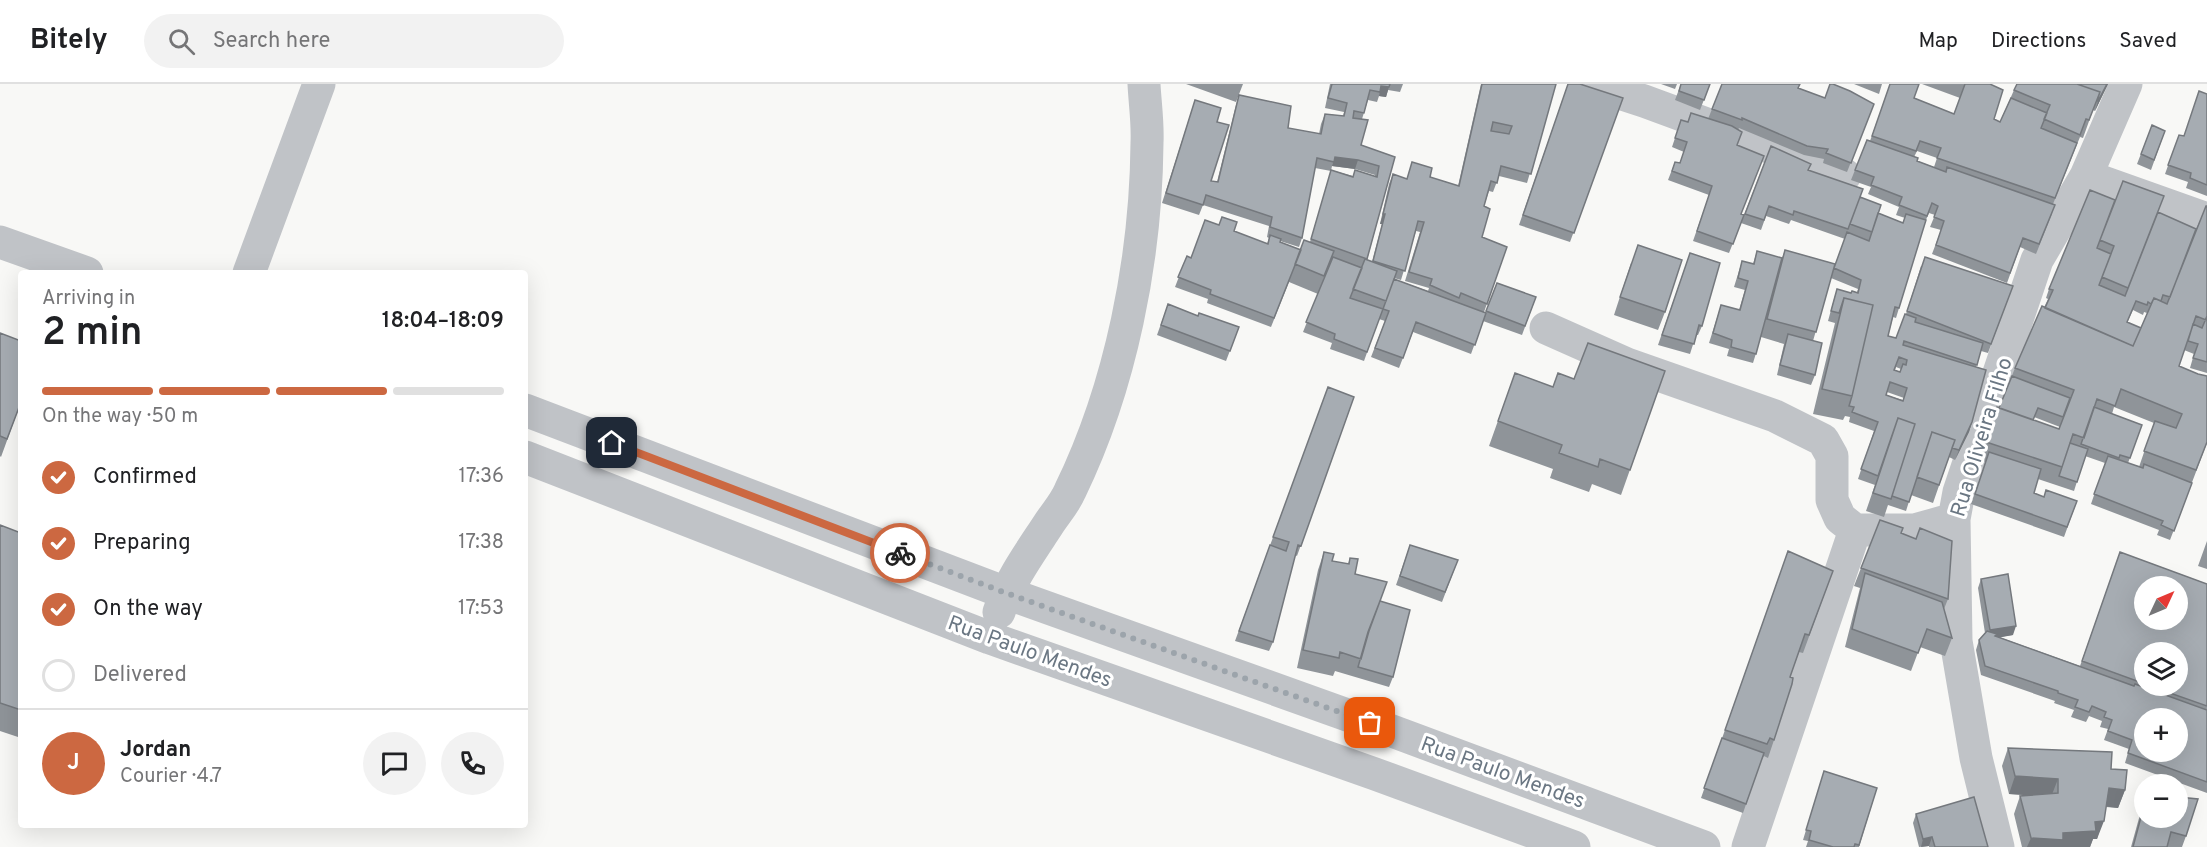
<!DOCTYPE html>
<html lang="en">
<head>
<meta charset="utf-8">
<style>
	body { margin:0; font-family:Overpass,sans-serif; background:#f2f2f2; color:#202124; height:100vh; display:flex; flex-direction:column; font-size:22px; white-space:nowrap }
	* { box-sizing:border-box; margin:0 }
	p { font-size:20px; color:#757577 }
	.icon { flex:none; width:33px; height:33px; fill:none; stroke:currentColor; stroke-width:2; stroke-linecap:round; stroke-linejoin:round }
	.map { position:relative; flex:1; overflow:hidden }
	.drawer { position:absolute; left:18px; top:186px; width:510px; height:558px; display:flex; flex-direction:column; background:#fff; border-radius:6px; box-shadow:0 6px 24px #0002 }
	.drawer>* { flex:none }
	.needle { width:39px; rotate:46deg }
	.controls { position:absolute; left:2134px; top:492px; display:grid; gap:12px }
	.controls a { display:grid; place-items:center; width:54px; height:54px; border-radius:50%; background:#fff; box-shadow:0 6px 24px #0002; font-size:30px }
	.pin { position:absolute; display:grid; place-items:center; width:51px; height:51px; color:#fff; margin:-26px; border-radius:12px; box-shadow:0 3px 9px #0006 }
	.courier { position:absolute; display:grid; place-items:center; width:60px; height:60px; margin:-30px; border:4px solid #cc6841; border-radius:50%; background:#fff; color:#222; box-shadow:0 2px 8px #0007 }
	.head em { font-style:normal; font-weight:600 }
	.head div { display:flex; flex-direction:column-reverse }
	.head { display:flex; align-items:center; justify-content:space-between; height:102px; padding:0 24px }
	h1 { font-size:39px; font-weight:600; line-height:45px }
	.bar { display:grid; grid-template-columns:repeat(4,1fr); gap:9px 6px; align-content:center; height:72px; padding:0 24px }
	.bar i { height:8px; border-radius:4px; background:#e0e0e0 }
	.bar .current { background:#cc6841 }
	.bar p { grid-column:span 4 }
	.line { display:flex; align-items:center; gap:15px; padding:0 24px; border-top:2px solid #e0e0e0 }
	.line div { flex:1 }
	.round { display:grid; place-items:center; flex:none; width:63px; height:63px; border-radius:32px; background:#f2f2f2 }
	ol { padding:0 24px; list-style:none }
	li { display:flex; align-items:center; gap:18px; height:66px }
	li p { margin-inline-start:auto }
	li .icon { padding:6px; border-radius:50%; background:#cc6841; color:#fff; stroke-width:4 }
	li:last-child { color:#757577 }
	li i { width:33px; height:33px; border:3px solid #e0e0e0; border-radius:50% }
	header { display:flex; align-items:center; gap:36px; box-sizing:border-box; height:84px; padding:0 30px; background:#fff; border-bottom:2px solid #e0e0e0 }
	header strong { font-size:28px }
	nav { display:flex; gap:33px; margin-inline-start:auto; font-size:21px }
	.search { width:420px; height:54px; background:#f2f2f2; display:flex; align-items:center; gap:15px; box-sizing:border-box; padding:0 21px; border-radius:33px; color:#757577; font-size:22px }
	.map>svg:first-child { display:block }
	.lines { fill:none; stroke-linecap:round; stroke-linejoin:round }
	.minor { stroke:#c0c3c7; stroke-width:33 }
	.wall { fill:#8f9499; fill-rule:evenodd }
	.shaded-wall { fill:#74787d }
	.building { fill:#a6acb2; stroke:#74787d; stroke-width:1.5; fill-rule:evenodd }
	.done { stroke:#9ca4ab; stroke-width:6; stroke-dasharray:0 10.8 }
	.route { stroke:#cc6841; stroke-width:8 }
	.labels { text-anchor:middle; stroke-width:6; stroke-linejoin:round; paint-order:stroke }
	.street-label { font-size:21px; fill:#6b7783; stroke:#fff }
</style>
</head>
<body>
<header>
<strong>Bitely</strong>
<div class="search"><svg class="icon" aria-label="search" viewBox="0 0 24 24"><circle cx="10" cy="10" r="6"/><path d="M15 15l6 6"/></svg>Search here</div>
<nav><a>Map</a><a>Directions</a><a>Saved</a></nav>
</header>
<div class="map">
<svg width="2207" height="763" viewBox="0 0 2207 763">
	<rect width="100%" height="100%" fill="#f8f8f6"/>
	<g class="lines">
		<path class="minor" d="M1592 0 1644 17 1845 91
			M2086 92 2207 135
			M0 158 87 189
			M249 189 319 0
			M1546 244 1627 280 1775 332 1823 356 1832 372V416L1840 434 1855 446H1915L1954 435
			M525 326 1006 509 1392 647 1704 763
			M525 373 990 554 1375 690 1574 763
			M999 528C1010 496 1029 470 1048 441 1055 430 1065 419 1070 407 1121 302 1146 175 1147 59 1148 39 1145 20 1144 0
			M1748 763 1855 446
			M1998 763 1976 674 1956 557 1954 435 1959 408 2037 176 2086 92 2126 0"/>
	</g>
	<path class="wall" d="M1186 0H1243L1236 18Z
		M1330 0H1403L1400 8 1388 6 1386 13 1379 12 1377 18 1368 16 1362 35 1361 61 1395 73 1367 176 1372 178 1382 140H1380L1389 100 1393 90 1407 95 1412 78 1430 93 1458 102 1481 0H1556L1527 99 1499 92 1493 108 1489 107 1484 122 1482 153 1507 163 1484 228 1486 229 1497 199 1536 213 1522 251 1483 237 1471 270 1413 248 1399 284 1371 273 1385 237 1379 235 1364 277 1330 265 1332 259 1303 248 1333 173H1332L1318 210 1289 198 1271 243 1207 219 1208 215 1175 203 1187 172 1191 174 1234 147 1267 160 1269 154 1267 153 1269 142 1203 121 1199 131 1162 119 1195 16 1217 38 1211 97 1217 98 1236 21 1239 11 1288 44 1319 50 1321 40 1325 30 1343 32 1344 28 1325 24ZM1332 82 1355 85 1375 91V92L1355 86 1353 92 1331 86 1310 158 1301 166 1280 158V157L1299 163 1302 154 1315 84 1331 87ZM1416 147 1420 148 1405 197 1429 204 1428 207 1394 195V194L1401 196Z
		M1568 0 1623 14 1570 158 1519 141Z
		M1661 0H1677L1675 5Z
		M1681 0H1710L1700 26 1675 16Z
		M1722 0 1798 4 1825 14 1874 20 1847 88 1823 79 1824 75 1804 71 1739 44 1738 46 1737 61 1742 130 1744 131 1771 62 1808 86 1863 105 1846 153 1860 113 1878 129 1903 139 1905 134 1896 131 1899 123 1868 110 1871 103 1851 96 1867 56 1870 57 1890 0 1914 14 1954 30 1960 14 1922 0H1992L1994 35 2000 38 2014 6 2108 0 2095 27 2093 26 2083 54 2080 53 2053 120 2052 130 2036 170 2020 163 2007 199 1932 170 1941 146 1930 143 1935 131 1929 129 1925 138 1899 224 1896 234 1893 233 1888 252 1896 254 1906 230 1921 182 2013 202 1988 269 1981 267 1976 283 1972 338 1969 348 1955 376 1949 373 1933 419 1911 411 1906 427 1888 421 1884 433 1866 427 1876 398 1875 401 1858 395 1874 347 1849 338 1850 333 1845 332 1843 336 1813 330 1835 239 1828 237 1834 215 1837 205 1851 209 1857 208 1858 205 1831 194 1813 257 1815 291 1811 301 1777 291 1784 260 1761 253 1753 279 1727 272 1729 265 1709 259 1721 221 1739 226 1745 206 1734 203 1742 177 1753 180 1757 167 1782 174 1785 166 1835 180 1845 155 1791 136 1789 140 1766 132 1761 146 1741 139 1729 169 1693 157 1709 111 1668 96 1675 78 1680 79 1684 68 1672 63 1681 36 1688 38 1708 35ZM1917 67 1937 74 1934 83 1917 77 1914 73ZM1896 283 1901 285 1900 288 1895 286ZM1887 308 1904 314 1903 316 1886 311Z
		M1854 0H1882L1879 10Z
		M2207 10V112L2186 104 2188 98 2165 90 2179 51 2184 52Z
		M2152 41 2165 47 2151 86 2137 80Z
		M2090 106 2154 139 2196 145 2207 122V289L2190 284 2194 270 2184 266 2179 282 2207 359 2170 456 2157 451 2159 446 2091 420 2105 379 2085 372 2074 407 2038 395 2034 409 2044 413 2077 417 2064 453 1971 420 1986 378 1979 376 1997 323 1999 324 2015 284 2048 215 2046 214 2049 205ZM2133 226 2143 231 2144 228 2147 229 2141 244 2127 239ZM2114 323 2154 339 2139 383 2128 379 2142 341 2112 330ZM2034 333 2060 343 2059 345 2033 336Z
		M1690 169 1702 242 1698 251H1696L1690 270 1658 261Z
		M1631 179 1665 228 1658 246 1614 231Z
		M1168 220 1198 232 1239 243 1226 277 1157 251Z
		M0 249 21 318 1 373 0 372Z
		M1665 287 1621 411 1592 400 1589 408 1550 394 1553 385 1489 362 1515 289 1553 303 1574 295Z
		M1328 303 1354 313 1297 472 1295 471 1273 558 1269 567 1235 557Z
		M0 441 21 449V654L0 647Z
		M1901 449 1948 515 1944 525 1952 554 1945 572 1920 563 1911 587 1845 563 1860 504 1854 502 1861 484Z
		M2207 457V485L2198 482Z
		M1410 461 1458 476 1442 518 1396 501Z
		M1788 467 1833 487 1803 569 1799 568 1790 593 1774 656 1768 674 1764 672 1761 677 1743 729 1701 714Z
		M1324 468 1332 477 1348 480 1350 474 1355 490 1380 517 1393 593 1389 603 1335 587 1333 592 1297 584 1318 486Z
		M2120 468 2207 500V709L2125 679 2129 665 2104 656 2108 645 2100 643 2102 637 2089 632 2086 638 2071 633 2074 626 2054 619 2055 617 1981 591 1976 566 1979 556 1985 549 1978 504 1981 495 2013 551 1999 553 2080 582ZM2145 568 2178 602H2145Z
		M2008 664 2111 685 2125 706 2118 724 2106 723 2097 755H2093L2090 763H2022L2014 730 2020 712 2028 711 2009 710 2002 682Z
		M1824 687 1877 704 1859 763H1806L1808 757 1803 756Z
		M2145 716V734L2186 752 2182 763H2131L2141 727Z
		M1916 730 1988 763H1929V762L1919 763 1913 739Z"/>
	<path class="shaded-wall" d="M2107 0H2108L2095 27 2098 17Z
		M1381 2 1389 3 1386 13 1379 12Z
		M1335 73 1358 76 1355 85 1332 82Z
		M1383 130H1385L1382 140H1380Z
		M1972 338 1969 348 1955 376 1959 366Z
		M2016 542 2013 551 1986 556 1990 546Z
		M2015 692 2058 695 2051 713 2009 710Z
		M2109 704 2125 706 2118 724 2102 722Z
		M2104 737 2097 755H2093L2090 763H2027L2031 754 2063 749 2095 738Z
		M1932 753 1929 762 1921 763 1923 755Z"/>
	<path class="building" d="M1332 0H1390L1389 3 1381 2 1380 8 1370 6 1364 29 1354 27 1353 34 1368 36 1361 61 1395 73 1367 175 1311 155 1331 86 1353 93 1355 86 1377 93 1379 82 1358 76 1335 73 1334 78 1317 74 1302 154 1270 143 1272 133 1206 111 1203 121 1166 109 1195 16 1221 24 1217 38 1229 41 1211 97 1218 98 1239 11 1291 22 1288 44 1321 50 1325 30 1344 32 1347 19 1328 14Z
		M1482 0H1556L1531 90 1501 82 1497 99 1491 97 1484 122 1490 125 1482 153 1507 163 1487 220 1461 209 1459 214 1430 201 1432 195 1409 188 1424 138 1418 137 1405 187 1373 177 1385 130H1383L1393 90 1407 95 1412 78 1432 84 1430 93 1459 102ZM1493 38 1512 42 1509 50 1491 47Z
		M1568 0H1580L1623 14 1574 149 1523 131Z
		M1681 0H1710L1704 16 1679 7Z
		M1722 0H1800L1798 4 1825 14 1830 0H1833L1850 7 1874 20 1851 79 1826 69 1828 65 1807 62 1742 34V36L1712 25Z
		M1890 0H1919L1914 14 1954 30 1965 0H1990L2003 6 1994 35 2000 38 2011 14 2047 29 2041 44 2077 59 2055 114 1937 74 1941 64 1920 57 1916 67 1872 52Z
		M2017 0H2077L2100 8 2089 36 2086 35 2080 51 2044 35 2050 21 2014 6Z
		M2077 0H2107L2098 17H2097L2100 8Z
		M2199 7 2207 10V101L2190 94 2191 89 2168 81 2179 51 2184 52Z
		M1691 29 1732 42 1742 48 1737 61 1764 72 1741 130 1744 131 1733 160 1697 147 1712 102 1672 87 1675 78 1680 79 1687 58 1675 54 1681 36 1688 38Z
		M2152 41 2165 47 2154 76 2141 70Z
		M1867 56 1918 74 1917 77 1946 88 1947 83 2055 121 2039 160 2023 154 2010 189 1936 161 1944 137 1934 133 1938 122 1932 119 1927 132 1899 121 1902 113 1871 101 1874 93 1855 86Z
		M1771 62 1811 80 1808 86 1863 105 1848 145 1794 127 1793 131 1769 122 1764 136 1745 130Z
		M2123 97 2164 112 2128 204 2102 193 2114 162 2100 156Z
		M2090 106 2115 116 2097 164 2111 170 2099 201 2125 212 2158 128 2196 145 2170 213 2163 211 2161 217 2154 214 2151 220 2148 218 2147 221 2136 217 2127 238 2141 244 2133 262 2045 224 2053 206 2049 205Z
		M1860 113 1881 121 1872 148 1850 140Z
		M2206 122H2207V232L2206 236 2196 232 2179 282 2198 290 2207 292V358L2196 386 2144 367 2155 337 2176 344 2182 330 2121 305 2115 322 2097 315 2084 354 2073 350 2062 383 1986 358 1997 323 2059 345 2074 306 2015 284 2042 222 2133 262 2154 214 2167 220Z
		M1878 129 1903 139 1906 130 1926 136 1899 224 1895 223 1888 252 1896 254 1905 230 1916 234 1915 238 1983 259 1977 281 1904 257 1903 261 1986 286 1972 338 1959 366 1952 364 1955 356 1932 348 1909 418 1892 412 1915 340 1898 334 1878 392 1861 385 1878 338 1852 328 1854 323 1849 322 1852 312 1873 221 1844 214 1839 229 1831 227 1837 205 1851 209 1852 207 1858 209 1861 196 1834 184 1847 148 1869 157ZM1899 273 1907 276 1906 281 1903 280 1900 288 1894 286ZM1890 298 1907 304 1903 317 1886 311Z
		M1222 133 1237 138 1234 147 1268 160 1270 151 1281 155 1280 158 1301 166 1274 234 1210 210 1211 206 1178 193 1187 172 1191 174 1205 136 1219 141Z
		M1304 156 1334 167 1324 192 1295 180Z
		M1638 161 1682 176 1665 228 1620 213Z
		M1785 166 1835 180 1816 248 1767 235Z
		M1757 167 1782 174 1756 270 1731 263 1732 256 1713 249 1721 221 1740 226 1748 197 1738 194 1742 177 1754 180Z
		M1690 169 1720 179 1702 242 1699 241 1694 260 1662 251Z
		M1333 173 1362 184 1350 214 1383 225 1367 268 1334 255 1335 250 1306 238Z
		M1925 173 2013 202 1991 260 1907 227Z
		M1365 175 1397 187 1386 217 1353 205Z
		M1394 195 1486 229 1475 261 1416 238 1403 274 1375 264 1389 227 1383 225Z
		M1497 199 1536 213 1525 242 1486 227Z
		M1844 214 1873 221 1852 312 1822 305Z
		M1168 220 1198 232 1199 229 1239 243 1230 267 1161 241Z
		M2207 232V278L2193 274 2198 260 2188 257 2193 240 2202 244Z
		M0 249 21 257V318L7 355 0 352Z
		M1788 250 1822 259 1815 291 1780 281Z
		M1588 259 1665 287 1630 386 1600 375 1598 383 1559 369 1562 361 1498 337 1515 289 1553 303 1558 289 1574 295Z
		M2012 292 2070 314 2063 333 2038 324 2033 336 1999 324Z
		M1328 303 1354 313 1301 462 1298 461 1273 558 1239 547 1270 461 1286 467 1289 458 1273 453Z
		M2094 323 2142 341 2130 374 2120 371 2119 374 2081 360Z
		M1898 334 1915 340 1891 415 1873 409Z
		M1932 348 1955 356 1939 401 1917 393Z
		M2070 359 2088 365 2077 398 2059 392Z
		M1989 368 2041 385 2034 409 2044 413 2046 406 2077 417 2067 443 1975 410Z
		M2108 372 2143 384 2144 380 2192 399 2174 447 2161 441 2163 437 2094 410Z
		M1880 436 1903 444 1901 449 1916 455 1920 444 1952 457 1948 515 1861 484Z
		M0 441 21 449V626L0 619Z
		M1410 461 1458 476 1445 508 1400 492Z
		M1788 467 1833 487 1809 551 1805 550 1790 593 1793 594 1792 600 1774 656 1770 654 1767 660 1725 646Z
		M1324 468 1334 470 1332 477 1349 480 1350 474 1358 475 1355 490 1387 498 1369 547 1361 575 1340 568 1339 574 1303 566Z
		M2120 468 2207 500V622L2150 602H2178V568H2145V600L2082 577ZM2145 502H2178V536H2145Z
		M1865 489 1942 518 1952 554 1927 545 1918 569 1852 545Z
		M2008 490 2016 542 1990 546 1981 495Z
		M1380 517 1410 526 1393 593 1358 583 1368 548Z
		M1987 547 1997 550 1995 552 2134 602 2135 600 2207 626V698L2128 669 2132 656 2108 647 2112 636 2104 633 2106 628 2092 622 2089 628 2075 623 2078 616 2058 609V607L1985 582 1979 556ZM2145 634H2178V668H2145Z
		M1722 654 1764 669 1746 720 1704 704Z
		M2008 664 2112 668 2111 685 2127 686 2125 706 2109 704 2104 737 2095 738 2096 747 2063 749V756L2031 754 2020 712 2058 709V695L2015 692Z
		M1824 687 1877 704 1859 761 1855 760 1854 763H1833L1809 756 1811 747 1806 746Z
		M1974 713 1988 763H1935L1932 753 1923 755 1916 730Z
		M2178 713 2198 715 2186 752 2171 748 2167 763H2133L2145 718V734H2178Z"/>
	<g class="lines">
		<path class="done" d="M900 469 1006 509 1370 639"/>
		<path class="route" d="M612 359 900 469"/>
	</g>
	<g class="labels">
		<g class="street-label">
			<text transform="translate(1981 353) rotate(-73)" y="7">Rua Oliveira Filho</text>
			<text transform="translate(1030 567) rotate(20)" y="7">Rua Paulo Mendes</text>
			<text transform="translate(1503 688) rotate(20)" y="7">Rua Paulo Mendes</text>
		</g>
	</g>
</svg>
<div class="controls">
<a><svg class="needle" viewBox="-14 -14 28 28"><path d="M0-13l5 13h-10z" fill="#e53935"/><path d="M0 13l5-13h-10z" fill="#757577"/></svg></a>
<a><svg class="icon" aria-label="layers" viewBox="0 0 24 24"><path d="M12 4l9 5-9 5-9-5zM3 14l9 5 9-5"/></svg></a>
<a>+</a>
<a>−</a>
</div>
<div class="pin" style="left:1370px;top:639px;background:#ea580c"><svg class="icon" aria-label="bag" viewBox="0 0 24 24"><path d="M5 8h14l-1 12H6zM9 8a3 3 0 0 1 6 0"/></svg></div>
<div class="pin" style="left:612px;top:359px;background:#1f2937"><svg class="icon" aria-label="home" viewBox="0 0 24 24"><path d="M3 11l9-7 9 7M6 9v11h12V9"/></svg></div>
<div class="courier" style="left:900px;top:469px"><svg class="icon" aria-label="bike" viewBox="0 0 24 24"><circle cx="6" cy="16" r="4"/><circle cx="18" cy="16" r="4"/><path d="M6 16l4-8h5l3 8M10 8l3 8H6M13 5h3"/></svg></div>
<section class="drawer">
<div class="head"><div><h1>2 min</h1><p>Arriving in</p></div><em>18:04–18:09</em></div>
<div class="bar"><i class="current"></i><i class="current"></i><i class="current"></i><i></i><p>On the way · 50 m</p></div>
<ol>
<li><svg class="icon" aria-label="check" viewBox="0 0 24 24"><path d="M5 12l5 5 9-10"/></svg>Confirmed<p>17:36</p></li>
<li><svg class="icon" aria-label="check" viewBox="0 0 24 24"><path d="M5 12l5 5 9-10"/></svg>Preparing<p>17:38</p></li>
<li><svg class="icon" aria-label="check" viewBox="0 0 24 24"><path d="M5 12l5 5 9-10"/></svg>On the way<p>17:53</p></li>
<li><i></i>Delivered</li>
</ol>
<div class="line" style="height:108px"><b class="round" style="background:#cc6841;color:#fff">J</b><div><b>Jordan</b><p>Courier · 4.7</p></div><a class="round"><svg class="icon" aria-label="chat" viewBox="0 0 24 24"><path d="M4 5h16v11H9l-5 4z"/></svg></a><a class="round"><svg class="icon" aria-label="phone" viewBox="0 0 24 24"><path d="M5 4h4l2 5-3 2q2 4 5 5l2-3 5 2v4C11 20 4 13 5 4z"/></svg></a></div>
</section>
</div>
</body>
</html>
